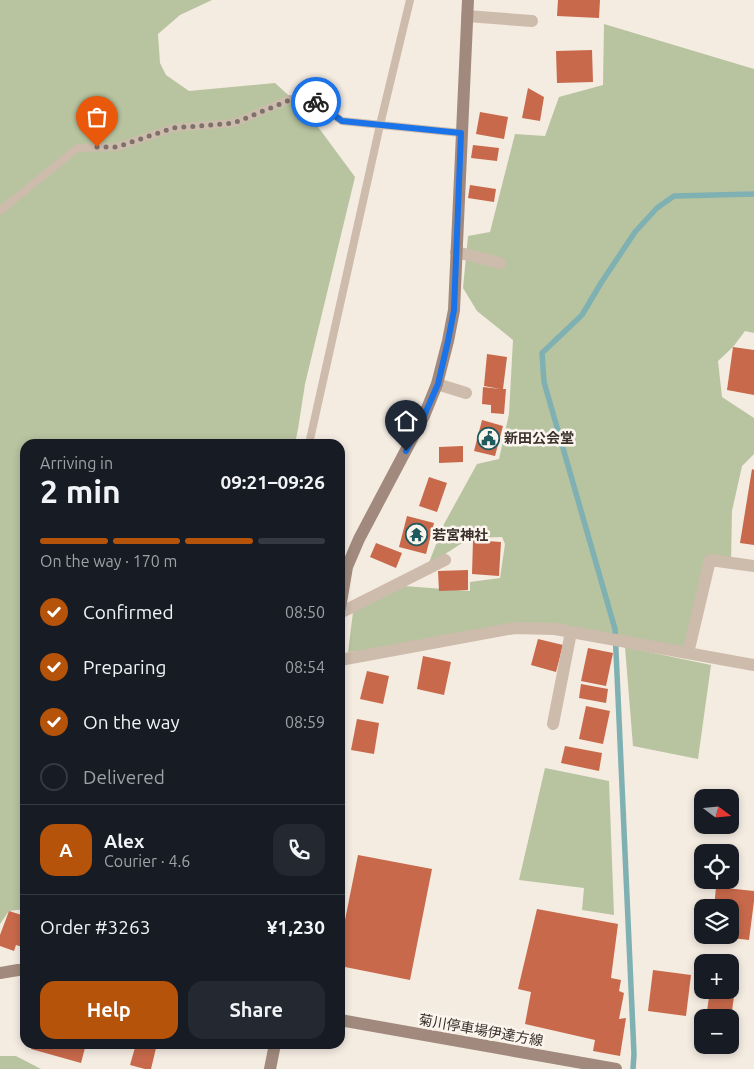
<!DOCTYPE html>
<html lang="en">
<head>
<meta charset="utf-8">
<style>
	body { margin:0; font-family:Ubuntu,"Noto Sans JP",sans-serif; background:#242831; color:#f1f3f6; height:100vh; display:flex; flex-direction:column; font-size:19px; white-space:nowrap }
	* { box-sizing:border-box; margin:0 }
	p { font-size:16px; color:#9ea1a6 }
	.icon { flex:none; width:28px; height:28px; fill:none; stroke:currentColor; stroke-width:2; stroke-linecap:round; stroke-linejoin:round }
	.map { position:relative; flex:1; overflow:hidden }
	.sheet { position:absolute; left:20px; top:439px; width:325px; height:610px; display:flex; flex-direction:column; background:#171b24; border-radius:15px; box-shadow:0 2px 8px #0003 }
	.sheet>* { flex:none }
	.needle { width:32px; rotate:106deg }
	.tools { position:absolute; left:694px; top:789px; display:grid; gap:10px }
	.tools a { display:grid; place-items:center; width:45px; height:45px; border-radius:10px; background:#171b24; box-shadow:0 2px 8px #0003; font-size:25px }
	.pin { position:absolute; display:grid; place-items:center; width:42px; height:42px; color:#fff; margin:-51px -21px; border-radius:50% 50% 50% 0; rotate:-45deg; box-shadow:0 0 5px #0007 }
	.pin .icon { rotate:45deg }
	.courier { position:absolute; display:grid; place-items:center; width:50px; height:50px; margin:-25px; border:4px solid #1a73e8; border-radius:50%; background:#fff; color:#222; box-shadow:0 1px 6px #0007 }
	.summary em { font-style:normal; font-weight:600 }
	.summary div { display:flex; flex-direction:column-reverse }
	.summary { display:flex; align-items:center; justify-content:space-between; height:85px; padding:0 20px }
	h1 { font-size:32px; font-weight:600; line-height:38px }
	.bar { display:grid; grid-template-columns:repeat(4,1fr); gap:8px 5px; align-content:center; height:60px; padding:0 20px }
	.bar i { height:6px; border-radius:4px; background:#363941 }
	.bar .on { background:#b45309 }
	.bar p { grid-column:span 4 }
	.line { display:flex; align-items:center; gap:12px; padding:0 20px; border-top:1px solid #363941 }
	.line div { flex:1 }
	.round { display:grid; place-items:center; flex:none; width:52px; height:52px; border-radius:15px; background:#242831 }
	ol { padding:0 20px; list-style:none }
	li { display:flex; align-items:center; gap:15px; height:55px }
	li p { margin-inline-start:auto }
	li .icon { padding:5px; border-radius:50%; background:#b45309; color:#fff; stroke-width:4 }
	li:last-child { color:#9ea1a6 }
	li i { width:28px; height:28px; border:2px solid #363941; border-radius:50% }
	.cta { display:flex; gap:10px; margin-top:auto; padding:10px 20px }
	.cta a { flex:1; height:58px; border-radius:15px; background:#b45309; color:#fff; font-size:20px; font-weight:600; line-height:58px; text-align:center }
	.cta a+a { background:#242831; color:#f1f3f6 }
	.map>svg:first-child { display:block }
	.green { fill:#b8c4a0 }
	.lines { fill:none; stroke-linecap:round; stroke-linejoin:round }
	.stream { stroke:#7fb0b2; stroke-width:5.5 }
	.building { fill:#c8694b }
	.lane { stroke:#cdbbac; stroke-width:8 }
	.street { stroke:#cdbbac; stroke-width:12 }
	.secondary { stroke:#a18a7d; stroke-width:12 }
	.done { stroke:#7c716b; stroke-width:5; stroke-dasharray:0 9 }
	.route { stroke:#1a73e8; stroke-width:6 }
	.labels { text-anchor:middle; stroke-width:5; stroke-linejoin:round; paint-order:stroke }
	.poi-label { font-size:14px; font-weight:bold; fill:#3b302b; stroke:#fbf5ee; text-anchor:start }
	.street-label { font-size:14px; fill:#3b302b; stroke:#fbf5ee }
</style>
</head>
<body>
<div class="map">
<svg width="754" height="1069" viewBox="0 0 754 1069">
	<rect width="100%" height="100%" fill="#f4ebe1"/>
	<path class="green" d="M0 0H212L180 15 158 34 160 63 166 75 189 91 275 83 307 112 355 177 305 384 298 429 295 444H25V909L9 911 0 924Z
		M604 24 754 69V333L745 331 733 347 718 361 722 397 754 418V454L742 466 732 511 731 563 710 559 689 651 555 629 422 645 348 652 353 612 404 586 470 591V582L500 578 505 544 502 537 470 538 428 565 444 524 477 464 499 459 509 414 513 340 477 311 463 288 468 236 490 232 515 134 545 136 559 97 603 85Z
		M625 647 711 665 698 759 633 746Z
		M545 768 609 781 614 915 582 910 584 888 519 880Z
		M0 1056H16L41 1069H0Z"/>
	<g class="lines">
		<path class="stream" d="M633 1069 634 1054 615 629 544 382 542 353 582 315 601 283 635 232 657 208 674 196 754 194"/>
	</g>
	<path class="building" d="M558 0H600L599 18 557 16Z
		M592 50 593 82 557 83 556 51Z
		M528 88 544 97 540 121 522 118Z
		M480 112 508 117 504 139 476 134Z
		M473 145 499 148 497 161 471 158Z
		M470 185 496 189 494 202 468 198Z
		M733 347 754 350V395L727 390Z
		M487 354 507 357 503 389H506L504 414 491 413V405L482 404 483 387 500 389 484 386Z
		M482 420 503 426 495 456 474 451Z
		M463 446V462L439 463V447Z
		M752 469 754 470V545L740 543Z
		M429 477 447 483 437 512 419 506Z
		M407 516 434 523 426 554 399 547Z
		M473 540 501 542 499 576 472 574Z
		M376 543 402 553 396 568 370 557Z
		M468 570V590L439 591 438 571Z
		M538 639 563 645 556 672 531 665Z
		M588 648 613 653 606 686 581 681Z
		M423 656 451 662 444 695 417 689Z
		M367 671 389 676 383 704 360 699Z
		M581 684 608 689 606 703 579 698Z
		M586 706 610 711 603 744 579 739Z
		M357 719 379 723 374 754 351 750Z
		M565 746 602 753 599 771 561 763Z
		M358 855 432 869 410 980 340 966V945Z
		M716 887 754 891V901L749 940 715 936 716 935H730V908H714Z
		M537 909 618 924 611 978 621 980 619 991 624 993 619 1019 626 1018 620 1056 593 1051 595 1040 525 1024 531 992 518 989Z
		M9 911 25 916V948L16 945 14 951 0 946V935Z
		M653 970 691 975 686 1016 648 1011Z
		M730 982H736L731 1018H706L710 990H730Z
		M32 1044H86L81 1063 31 1049Z
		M136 1044H157L151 1069H145L130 1065Z"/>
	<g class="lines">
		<path class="lane" d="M0 211 77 148 117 147 173 128 234 123 290 99 315 102 342 121 461 133
			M309 444 380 125 410 0"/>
		<path class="street" d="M467 16 532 21
			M456 252 500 263
			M437 384 466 393
			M340 613 445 560
			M688 653 710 560 754 566
			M340 660 514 628 555 629 754 665
			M553 724 571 632"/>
		<path class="secondary" d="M340 608 347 567 359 539 424 416 437 384 448 341 454 310 468 0
			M0 973 18 970H25
			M340 1020 616 1069
			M270 1069 275 1044"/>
	</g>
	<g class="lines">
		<path class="done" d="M97 147H117L173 128 234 123 290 100 316 102"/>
		<path class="route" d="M316 102 342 121 461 133 454 310 448 341 438 384 424 416 406 451"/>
	</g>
	<defs>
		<symbol id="civic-ring" viewBox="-11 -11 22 22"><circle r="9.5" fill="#fbf5ee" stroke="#1f5a5e" stroke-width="1.5"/><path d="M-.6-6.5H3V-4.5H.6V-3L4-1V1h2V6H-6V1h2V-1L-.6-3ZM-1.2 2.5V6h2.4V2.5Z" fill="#1f5a5e"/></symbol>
		<symbol id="temple-ring" viewBox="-11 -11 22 22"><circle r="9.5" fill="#fbf5ee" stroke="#1f5a5e" stroke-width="1.5"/><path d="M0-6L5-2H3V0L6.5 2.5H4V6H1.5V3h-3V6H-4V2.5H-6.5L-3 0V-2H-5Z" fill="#1f5a5e"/></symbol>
	</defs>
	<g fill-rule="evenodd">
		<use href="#civic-ring" x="476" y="426" width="25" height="25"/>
		<use href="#temple-ring" x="404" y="522" width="25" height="25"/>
	</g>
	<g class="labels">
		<g class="poi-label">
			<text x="504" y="443">新田公会堂</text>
			<text x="432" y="540">若宮神社</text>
		</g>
		<g class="street-label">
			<text transform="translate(481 1030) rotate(10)" y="5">菊川停車場伊達方線</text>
		</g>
	</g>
</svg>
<div class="tools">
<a><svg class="needle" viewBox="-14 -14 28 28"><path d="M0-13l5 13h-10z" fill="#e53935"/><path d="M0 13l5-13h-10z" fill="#9ea1a6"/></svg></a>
<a><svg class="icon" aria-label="locate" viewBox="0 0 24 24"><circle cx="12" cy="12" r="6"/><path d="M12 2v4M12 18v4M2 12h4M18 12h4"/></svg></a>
<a><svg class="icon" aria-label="layers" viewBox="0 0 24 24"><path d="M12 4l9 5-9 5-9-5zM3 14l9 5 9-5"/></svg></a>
<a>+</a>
<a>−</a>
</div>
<div class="pin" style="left:97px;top:147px;background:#ea580c"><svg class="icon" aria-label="bag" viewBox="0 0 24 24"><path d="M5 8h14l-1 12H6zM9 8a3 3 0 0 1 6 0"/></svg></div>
<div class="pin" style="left:406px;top:451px;background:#1f2937"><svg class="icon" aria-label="home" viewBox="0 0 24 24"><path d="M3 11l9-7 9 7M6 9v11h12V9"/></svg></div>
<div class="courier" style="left:316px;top:102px"><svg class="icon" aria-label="bike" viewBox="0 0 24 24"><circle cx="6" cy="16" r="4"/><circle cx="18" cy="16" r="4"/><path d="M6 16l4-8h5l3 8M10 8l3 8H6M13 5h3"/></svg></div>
<section class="sheet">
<div class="summary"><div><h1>2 min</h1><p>Arriving in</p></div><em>09:21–09:26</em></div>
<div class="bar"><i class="on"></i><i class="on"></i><i class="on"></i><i></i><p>On the way · 170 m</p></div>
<ol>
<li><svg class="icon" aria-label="check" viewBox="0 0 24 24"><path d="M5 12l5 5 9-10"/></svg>Confirmed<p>08:50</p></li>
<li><svg class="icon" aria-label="check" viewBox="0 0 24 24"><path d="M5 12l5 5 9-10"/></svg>Preparing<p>08:54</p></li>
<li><svg class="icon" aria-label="check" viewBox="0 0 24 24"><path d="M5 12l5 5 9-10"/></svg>On the way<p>08:59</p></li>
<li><i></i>Delivered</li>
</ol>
<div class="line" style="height:90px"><b class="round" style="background:#b45309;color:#fff">A</b><div><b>Alex</b><p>Courier · 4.6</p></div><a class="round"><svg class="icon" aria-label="phone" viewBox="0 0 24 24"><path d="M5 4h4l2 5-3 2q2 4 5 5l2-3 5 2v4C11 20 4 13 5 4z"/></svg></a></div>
<div class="line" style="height:65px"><div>Order #3263</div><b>¥1,230</b></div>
<div class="cta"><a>Help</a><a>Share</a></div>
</section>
</div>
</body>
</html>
